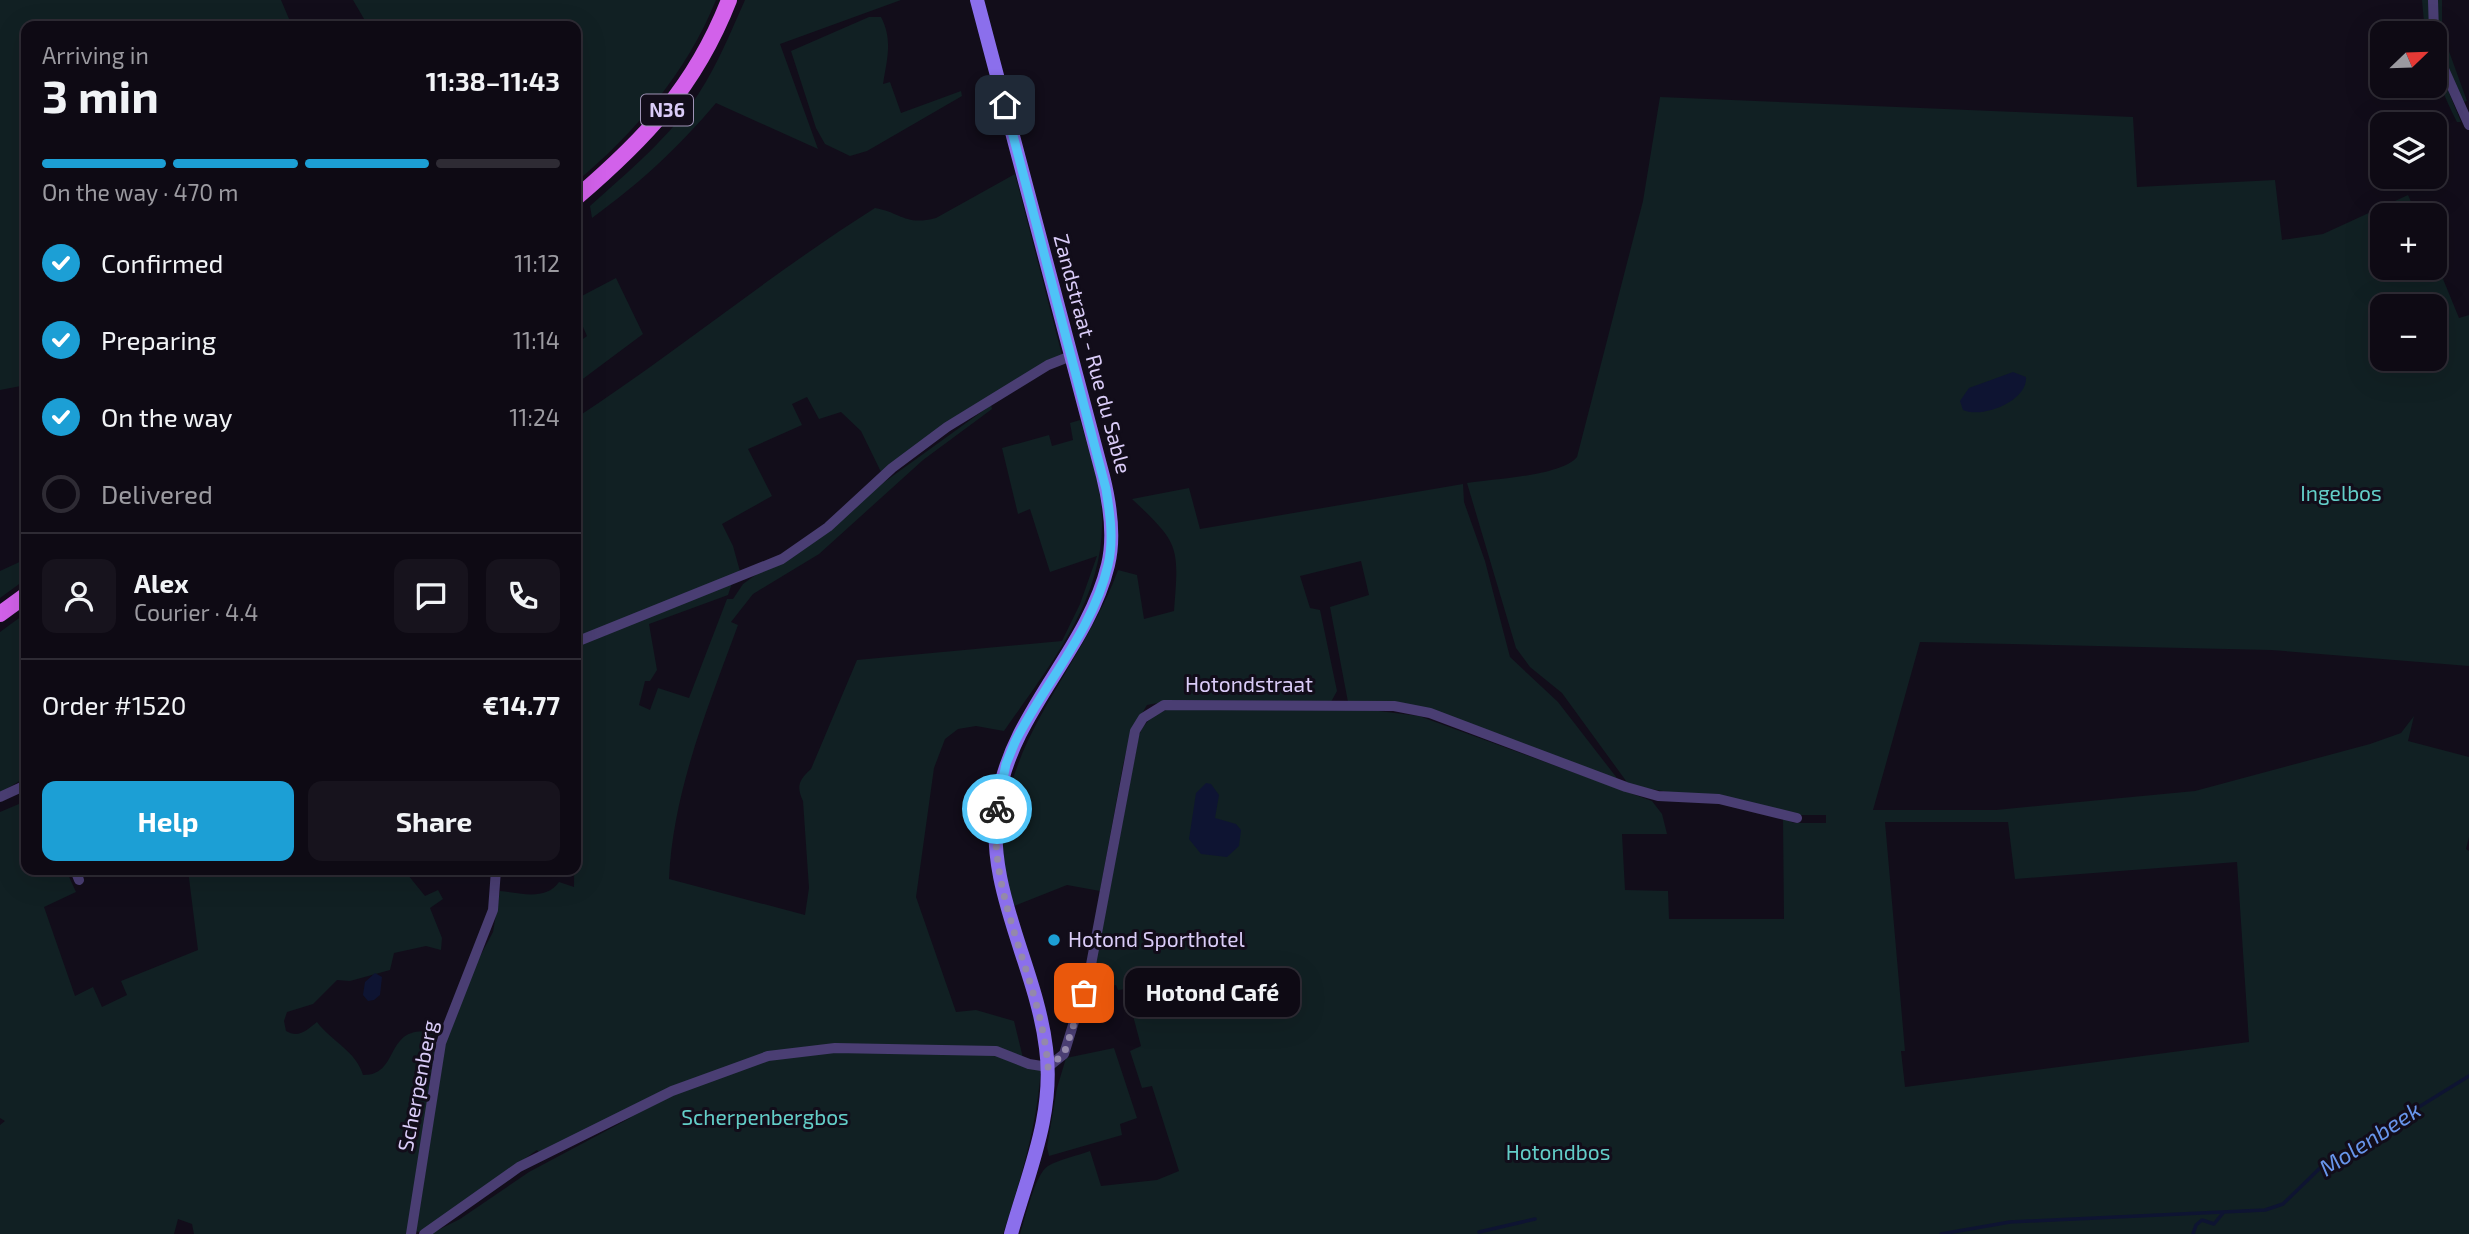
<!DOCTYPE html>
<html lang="en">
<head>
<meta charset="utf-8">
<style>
	body { margin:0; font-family:"Exo 2",sans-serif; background:#17131d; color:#f1f3f6; height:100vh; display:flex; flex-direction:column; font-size:26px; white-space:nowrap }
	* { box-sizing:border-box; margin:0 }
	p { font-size:23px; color:#9b9aa0 }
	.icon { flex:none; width:38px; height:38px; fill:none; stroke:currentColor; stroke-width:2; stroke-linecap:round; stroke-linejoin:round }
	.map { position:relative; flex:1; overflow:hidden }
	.drawer { position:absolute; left:21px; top:21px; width:560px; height:854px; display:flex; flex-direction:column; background:#0e0a14; border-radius:14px; box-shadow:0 7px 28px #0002,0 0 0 2px #2e2b34 }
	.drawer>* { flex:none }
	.needle { width:46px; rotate:67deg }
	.controls { position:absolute; left:2370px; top:21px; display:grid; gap:14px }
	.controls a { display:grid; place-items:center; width:77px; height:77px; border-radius:14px; background:#0e0a14; box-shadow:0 7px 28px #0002,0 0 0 2px #2e2b34; font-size:35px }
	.pin { position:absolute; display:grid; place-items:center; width:60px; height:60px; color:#fff; margin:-30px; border-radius:14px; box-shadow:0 4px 10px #0006 }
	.courier { position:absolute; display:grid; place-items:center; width:70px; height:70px; margin:-35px; border:5px solid #4fc3f7; border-radius:50%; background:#fff; color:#222; box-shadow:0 2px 9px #0007 }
	.bubble { position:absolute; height:49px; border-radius:14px; background:#0e0a14; box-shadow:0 7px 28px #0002,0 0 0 2px #2e2b34; font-size:23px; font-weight:700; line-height:49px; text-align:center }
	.headline em { font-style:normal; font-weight:700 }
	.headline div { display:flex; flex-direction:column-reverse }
	.headline { display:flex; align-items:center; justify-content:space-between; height:119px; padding:0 21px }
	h1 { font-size:46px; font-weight:700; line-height:52px }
	.bar { display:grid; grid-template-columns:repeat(4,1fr); gap:10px 7px; align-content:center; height:84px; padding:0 21px }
	.bar i { height:9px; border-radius:5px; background:#2e2b34 }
	.bar .current { background:#1c9fd5 }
	.bar p { grid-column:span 4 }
	.line { display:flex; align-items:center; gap:18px; padding:0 21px; border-top:2px solid #2e2b34 }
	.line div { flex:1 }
	.round { display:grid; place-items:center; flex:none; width:74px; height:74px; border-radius:14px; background:#17131d }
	ol { padding:0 21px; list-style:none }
	li { display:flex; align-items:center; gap:21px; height:77px }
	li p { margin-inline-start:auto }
	li .icon { padding:7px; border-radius:50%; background:#1c9fd5; color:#fff; stroke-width:4 }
	li:last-child { color:#9b9aa0 }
	li i { width:38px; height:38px; border:4px solid #2e2b34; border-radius:50% }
	.button { display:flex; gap:14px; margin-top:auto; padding:14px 21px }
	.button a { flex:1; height:80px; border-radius:14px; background:#1c9fd5; color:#fff; font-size:28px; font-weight:700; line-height:80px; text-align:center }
	.button a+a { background:#17131d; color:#f1f3f6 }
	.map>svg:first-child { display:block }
	.green { fill:#112023; fill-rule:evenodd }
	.water { fill:#0e1432 }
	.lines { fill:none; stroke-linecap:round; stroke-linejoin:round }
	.stream { stroke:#0e1432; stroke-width:3.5 }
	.minor { stroke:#4a3e73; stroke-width:10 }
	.secondary { stroke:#8b6fec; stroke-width:14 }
	.primary { stroke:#d261ea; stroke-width:16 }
	.done { stroke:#9489aa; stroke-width:7; stroke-dasharray:0 12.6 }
	.route { stroke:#4fc3f7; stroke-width:9 }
	.poi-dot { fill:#1c9fd5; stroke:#120d1a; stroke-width:2.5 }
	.labels { text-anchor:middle; stroke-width:6; stroke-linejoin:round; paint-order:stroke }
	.shield { fill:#120d1a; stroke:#9e93b5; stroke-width:2 }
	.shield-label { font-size:19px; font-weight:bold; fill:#daccf8 }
	.street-label { font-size:21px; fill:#daccf8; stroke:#120d1a }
	.park-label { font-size:21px; fill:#63cec8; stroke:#120d1a }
	.poi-label { font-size:21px; fill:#daccf8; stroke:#120d1a; text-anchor:start }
	.water-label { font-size:23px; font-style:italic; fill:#6895eb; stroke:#120d1a }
</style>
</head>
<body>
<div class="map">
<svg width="2469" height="1234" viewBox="0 0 2469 1234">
	<rect width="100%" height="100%" fill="#120d1a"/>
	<path class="green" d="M0 0H281L292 26H26V385L0 390Z
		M353 0H716C687 72 635 133 576 182V26H365L367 24Z
		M745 0H901L780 44 818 149 716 103C677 149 641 182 592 218L590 206C629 171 670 137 699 93 718 64 731 31 745 0Z
		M2422 0H2442V32L2467 101 2461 103 2439 68 2461 122H2457C2440 88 2434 72 2434 33H2425Z
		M869 17H881C893 40 887 59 883 84L890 82 901 113 961 91 962 96 867 151 850 156 825 144 816 128 791 51Z
		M1660 97 2133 117 2137 187 2275 180 2282 240 2323 234 2408 195 2417 215H2382V268H2434V257L2459 318 2469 315V666L2271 650 1920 642 1873 810H1996L2195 791 2370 744 2401 733 2414 716 2408 741 2469 757V837L2466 849 2469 851V1234H1020C1025 1219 1035 1174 1048 1166 1060 1159 1077 1156 1090 1151L1101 1186 1157 1180 1179 1171 1152 1086 1142 1088 1130 1051 1141 1046 1126 989 1118 990 1116 985 1103 988 1104 996 1089 998 1139 735C1145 721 1154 714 1169 709L1371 710 1419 716 1652 801 1662 814 1667 834H1622L1625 890 1668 891 1669 919H1784L1783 818 1794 823H1826V815H1796L1629 785 1562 693 1530 667 1516 648 1467 483C1492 479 1562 476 1577 457L1643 201ZM2382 306H2434V359H2382ZM1885 822H2008L2015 879 2237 862 2249 1042 1905 1087 1901 1051H1905Z
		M1015 174 1062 355 882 474 861 431 841 412 819 419 807 397 792 404 802 425 748 449 772 496 722 524 733 546 741 575 576 641V418C678 351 772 273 875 208 902 213 905 226 936 218Z
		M616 278 643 334 576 384V344L587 336 576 311V299Z
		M991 405 992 409 923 460 819 554 753 594 731 622 738 625C708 707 673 791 669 879L805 915 809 888 803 801C796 786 799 780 811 769L857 660 1062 641 1080 604 1097 556 1050 572 1030 509 1018 514 1002 448 1049 435 1052 446 1073 440 1070 423 1080 420C1088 447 1098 475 1101 504 1111 592 1051 663 1004 731L976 726 958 729 945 739 934 768 916 897 956 1012 976 1010 1014 1021 1023 1058 1041 1065C1038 1124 1021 1178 1003 1234H430L460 1219 529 1172 632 1117 541 1155 537 1150 421 1233 416 1231 447 1033 470 975 493 932 500 891C520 893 546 901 559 882L574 887 576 645 732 583 728 595 649 624 657 670 650 681H645L639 705 650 710 658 688 689 698 727 599H733L743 584Z
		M1463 484 1464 502 1485 561 1510 657 1558 702 1620 782 1469 724 1348 702 1330 607 1369 595 1361 561 1300 576 1310 608 1320 610 1337 691 1331 702 1169 701 1147 705 1131 732 1123 765 1100 891 1067 885 1014 906C969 769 1075 687 1118 570L1137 575 1144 619 1174 611C1179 546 1180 544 1132 499L1189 488 1200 529Z
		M26 559V579L0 598V571Z
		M26 613V777L0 793V632Z
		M26 801V870H66L76 892 44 907 75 996 93 987 102 1007 127 995 121 981 198 950 188 870H404L425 896 438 890 443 899 430 908 442 938 441 950 426 946 394 953 390 970 350 981 337 980 313 1004 287 1012 284 1021 286 1031C299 1039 308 1029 317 1022 332 1042 356 1051 363 1075 402 1076 382 1021 437 1033L410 1234H194L192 1224 178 1219 174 1234H0V1125L5 1121 0 1118V812Z
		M1114 1048 1137 1118 1120 1124 1122 1135 1049 1156 1047 1147 1057 1088 1066 1058Z"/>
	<path class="water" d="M2013 372 2026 377C2028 401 1982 419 1963 410L1960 401 1969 388Z
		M1206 783 1211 784 1219 795 1215 818 1236 824 1241 830 1239 846 1227 857 1201 854 1189 839 1196 793Z
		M375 973 382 977 380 995 374 1000 368 1001 363 995 365 982Z"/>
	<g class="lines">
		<path class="stream" d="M1479 1232 1535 1219
			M1941 1234 2010 1222 2265 1210 2283 1204 2320 1168 2469 1076
			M2193 1234 2196 1225 2202 1220 2214 1224 2223 1213"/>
		<path class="minor" d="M2433 0 2434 33
			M2434 34 2444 69 2469 125
			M576 642 782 559 828 527 892 468 947 427 1048 365 1071 356
			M0 797 26 785
			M75 870 79 880
			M411 1234 441 1043 493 910 496 870
			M424 1234 519 1167 672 1091 768 1056 835 1048 996 1051 1029 1064 1048 1067 1064 1054 1090 970 1135 731 1143 718 1164 705 1394 706 1430 713 1626 787 1658 796 1719 799 1797 818"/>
		<path class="secondary" d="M977 0 1103 476C1110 504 1115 536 1108 565 1087 651 1012 711 998 799 983 887 1036 964 1046 1048 1055 1113 1028 1173 1011 1234"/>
		<path class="primary" d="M576 198C645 139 695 87 729 0
			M0 614 26 595"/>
	</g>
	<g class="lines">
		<path class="done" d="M997 809C987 898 1041 979 1048 1067L1064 1054 1084 993"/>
		<path class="route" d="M997 809 1006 764 1015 742C1044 684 1093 630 1108 565 1114 540 1110 514 1106 489L1005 105"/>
	</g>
	<circle class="poi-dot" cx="1054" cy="940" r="7"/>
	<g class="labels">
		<rect class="shield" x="641" y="94.5" width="52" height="31" rx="5"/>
		<g class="shield-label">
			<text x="667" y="117">N36</text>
		</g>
		<g class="street-label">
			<text transform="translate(1092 354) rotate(75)" y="7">Zandstraat - Rue du Sable</text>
			<text x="1249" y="692">Hotondstraat</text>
			<text transform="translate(418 1086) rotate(-79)" y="7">Scherpenberg</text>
		</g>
		<g class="park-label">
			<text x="2341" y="501">Ingelbos</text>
			<text x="765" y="1125">Scherpenbergbos</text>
			<text x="1558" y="1160">Hotondbos</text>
		</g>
		<g class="poi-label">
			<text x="1068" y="947">Hotond Sporthotel</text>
		</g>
		<g class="water-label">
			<text transform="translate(2370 1139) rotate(-33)" y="8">Molenbeek</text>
		</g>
	</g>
</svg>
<div class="controls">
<a><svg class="needle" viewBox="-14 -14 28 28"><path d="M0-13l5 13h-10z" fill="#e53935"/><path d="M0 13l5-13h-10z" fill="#9b9aa0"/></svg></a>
<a><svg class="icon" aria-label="layers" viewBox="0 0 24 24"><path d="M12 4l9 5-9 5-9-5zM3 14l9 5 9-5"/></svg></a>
<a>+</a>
<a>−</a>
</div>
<div class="pin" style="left:1084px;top:993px;background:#ea580c"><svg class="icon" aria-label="bag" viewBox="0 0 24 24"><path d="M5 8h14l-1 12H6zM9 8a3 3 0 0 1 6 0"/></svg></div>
<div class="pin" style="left:1005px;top:105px;background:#1f2937"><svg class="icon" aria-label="home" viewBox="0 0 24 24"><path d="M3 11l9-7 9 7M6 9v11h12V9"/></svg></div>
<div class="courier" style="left:997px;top:809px"><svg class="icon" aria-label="bike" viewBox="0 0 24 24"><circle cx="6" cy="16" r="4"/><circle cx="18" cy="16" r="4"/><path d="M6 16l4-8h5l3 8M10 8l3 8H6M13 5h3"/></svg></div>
<div class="bubble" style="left:1125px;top:968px;width:175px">Hotond Café</div>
<section class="drawer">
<div class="headline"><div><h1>3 min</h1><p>Arriving in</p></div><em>11:38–11:43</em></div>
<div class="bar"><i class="current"></i><i class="current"></i><i class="current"></i><i></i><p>On the way · 470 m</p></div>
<ol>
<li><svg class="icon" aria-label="check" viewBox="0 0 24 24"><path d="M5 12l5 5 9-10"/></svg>Confirmed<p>11:12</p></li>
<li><svg class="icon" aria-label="check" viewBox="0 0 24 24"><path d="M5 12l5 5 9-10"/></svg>Preparing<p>11:14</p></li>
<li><svg class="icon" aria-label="check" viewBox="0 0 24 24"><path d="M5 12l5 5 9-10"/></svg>On the way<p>11:24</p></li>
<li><i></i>Delivered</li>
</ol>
<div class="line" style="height:126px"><a class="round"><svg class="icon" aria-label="person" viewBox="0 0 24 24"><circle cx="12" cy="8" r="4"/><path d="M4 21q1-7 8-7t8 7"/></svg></a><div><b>Alex</b><p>Courier · 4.4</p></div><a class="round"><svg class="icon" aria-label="chat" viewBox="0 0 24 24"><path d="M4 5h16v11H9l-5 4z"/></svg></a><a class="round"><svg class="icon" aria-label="phone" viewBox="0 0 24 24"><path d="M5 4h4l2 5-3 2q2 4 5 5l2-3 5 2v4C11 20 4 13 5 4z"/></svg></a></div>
<div class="line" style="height:91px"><div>Order #1520</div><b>€14.77</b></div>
<div class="button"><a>Help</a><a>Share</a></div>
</section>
</div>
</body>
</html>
